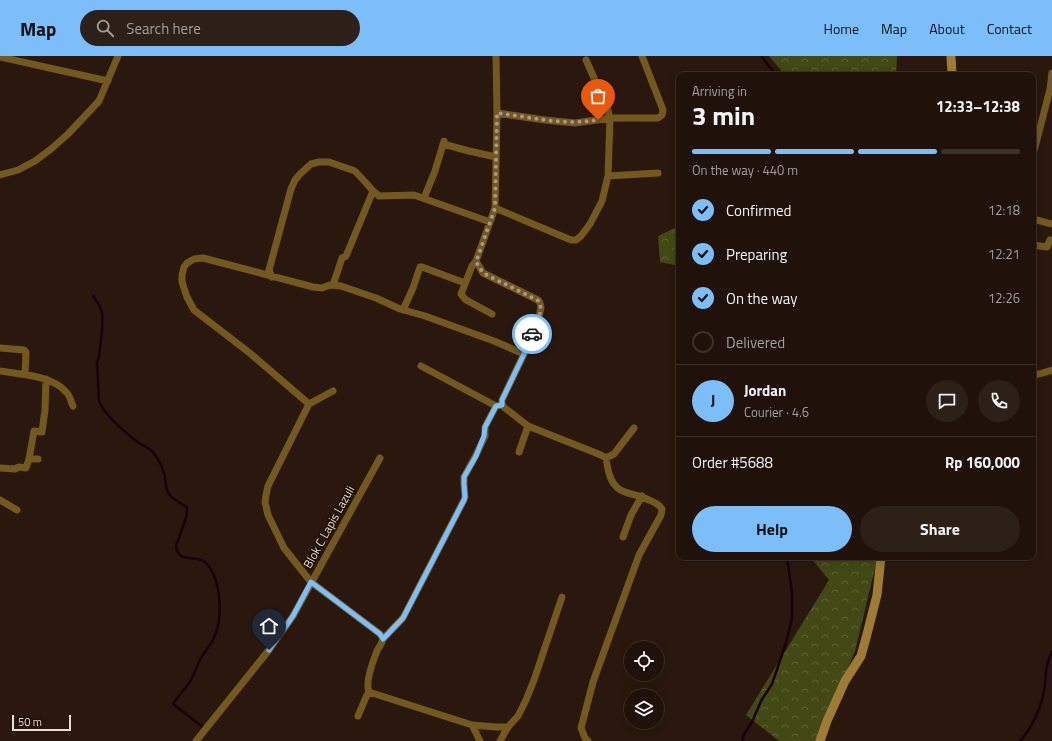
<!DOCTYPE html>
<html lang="en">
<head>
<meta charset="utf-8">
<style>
	body { margin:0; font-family:"Titillium Web",sans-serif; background:#2d2018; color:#f1f3f6; height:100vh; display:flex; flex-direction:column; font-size:15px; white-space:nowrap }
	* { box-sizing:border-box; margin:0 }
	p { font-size:13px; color:#a29e9c }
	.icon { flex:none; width:22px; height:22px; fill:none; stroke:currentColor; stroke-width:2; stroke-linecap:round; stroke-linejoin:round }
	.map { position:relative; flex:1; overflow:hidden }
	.side { position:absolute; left:676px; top:16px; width:360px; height:488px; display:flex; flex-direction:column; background:#20120a; border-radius:8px; box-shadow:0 2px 10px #0003,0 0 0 1px #3d322b }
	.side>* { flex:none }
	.controls { position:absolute; left:624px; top:585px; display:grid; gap:8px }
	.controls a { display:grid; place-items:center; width:40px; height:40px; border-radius:50%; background:#20120a; box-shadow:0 2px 10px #0003,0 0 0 1px #3d322b; font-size:20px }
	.scale { position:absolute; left:12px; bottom:10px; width:59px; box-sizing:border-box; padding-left:4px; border:2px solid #eaddd6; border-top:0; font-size:11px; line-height:14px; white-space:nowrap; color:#eaddd6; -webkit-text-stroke:3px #200f05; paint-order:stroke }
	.pin { position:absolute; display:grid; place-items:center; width:34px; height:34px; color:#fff; margin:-41px -17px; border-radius:50% 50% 50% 0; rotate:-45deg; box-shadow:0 0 4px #0007 }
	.pin .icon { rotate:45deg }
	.courier { position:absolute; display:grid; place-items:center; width:40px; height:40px; margin:-20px; border:3px solid #7cbef9; border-radius:50%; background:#fff; color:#222; box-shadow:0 1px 5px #0007 }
	.overview em { font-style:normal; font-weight:700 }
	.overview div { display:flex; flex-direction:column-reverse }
	.overview { display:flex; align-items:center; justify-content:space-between; height:68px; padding:0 16px }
	h1 { font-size:26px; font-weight:700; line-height:30px }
	.bar { display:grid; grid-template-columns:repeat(4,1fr); gap:6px 4px; align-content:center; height:48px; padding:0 16px }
	.bar i { height:5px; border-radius:3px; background:#3d322b }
	.bar .on { background:#7cbef9 }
	.bar p { grid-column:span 4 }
	.line { display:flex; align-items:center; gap:10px; padding:0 16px; border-top:1px solid #3d322b }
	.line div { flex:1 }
	.round { display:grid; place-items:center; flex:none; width:42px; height:42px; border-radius:21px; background:#2d2018 }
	ol { padding:0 16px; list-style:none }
	li { display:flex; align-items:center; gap:12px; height:44px }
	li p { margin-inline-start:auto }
	li .icon { padding:4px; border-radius:50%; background:#7cbef9; color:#111; stroke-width:4 }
	li:last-child { color:#a29e9c }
	li i { width:22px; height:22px; border:2px solid #3d322b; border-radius:50% }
	.button { display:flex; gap:8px; margin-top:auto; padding:8px 16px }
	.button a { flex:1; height:46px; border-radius:24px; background:#7cbef9; color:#111; font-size:16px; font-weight:700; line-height:46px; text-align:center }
	.button a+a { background:#2d2018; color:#f1f3f6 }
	header { display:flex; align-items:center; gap:24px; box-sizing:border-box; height:56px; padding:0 20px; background:#7cbef9; color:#111 }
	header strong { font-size:19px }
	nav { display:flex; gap:22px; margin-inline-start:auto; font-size:14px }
	.search { width:280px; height:36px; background:#2d2018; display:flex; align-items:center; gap:10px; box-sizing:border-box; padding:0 14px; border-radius:22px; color:#a29e9c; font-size:15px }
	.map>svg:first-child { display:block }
	.forest { fill:url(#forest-crowns) }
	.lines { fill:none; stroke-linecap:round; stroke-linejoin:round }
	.stream { stroke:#19000e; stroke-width:2.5 }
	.street { stroke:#74591e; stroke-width:7 }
	.secondary { stroke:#9f7c33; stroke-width:9 }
	.done { stroke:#a79890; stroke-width:4; stroke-dasharray:0 7.2 }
	.route { stroke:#7cbef9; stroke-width:5 }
	.labels { text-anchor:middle; stroke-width:3; stroke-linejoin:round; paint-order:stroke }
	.street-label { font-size:12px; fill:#eaddd6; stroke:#200f05 }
</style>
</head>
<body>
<header>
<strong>Map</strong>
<div class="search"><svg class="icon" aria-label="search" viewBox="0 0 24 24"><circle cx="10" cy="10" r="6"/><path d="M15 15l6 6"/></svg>Search here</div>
<nav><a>Home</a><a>Map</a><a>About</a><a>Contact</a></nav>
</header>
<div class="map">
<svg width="1052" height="685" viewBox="0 0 1052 685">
	<defs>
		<pattern id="forest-crowns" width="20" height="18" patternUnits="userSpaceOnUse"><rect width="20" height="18" fill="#434914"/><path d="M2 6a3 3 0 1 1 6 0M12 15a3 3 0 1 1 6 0" fill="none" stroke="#5e6335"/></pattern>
	</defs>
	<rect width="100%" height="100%" fill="#2a180e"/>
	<path class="forest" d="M769 0H897L896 19H785Z
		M679 170V210L660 206 658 180Z
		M810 501H877L874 516 855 595 817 685H779L746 659 829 524Z"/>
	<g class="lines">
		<path class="stream" d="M761 0 776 19
			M93 240C97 245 101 250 102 257 104 268 100 289 99 301L97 306 99 345C103 358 128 379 139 387 144 390 149 392 152 395 157 400 162 410 164 417 166 424 165 432 169 438 174 444 180 447 187 451L186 462 176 490C177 507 195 499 205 506 213 513 216 523 218 533 221 550 221 568 213 584 210 590 205 595 201 602 197 609 195 617 191 624 186 632 178 640 173 648L204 672
			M742 685 744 678 752 666 761 645 772 628 786 587 792 562V537L787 501
			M1020 685C1032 672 1041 652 1044 635 1046 627 1045 618 1047 610 1048 605 1050 600 1052 595"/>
		<path class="street" d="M496 0 497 57 495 152 476 205 483 217 536 243 539 245 540 247 541 251 539 261 524 298 502 344V349L505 352 528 370 601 399 606 402C608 415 610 431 625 436 633 439 641 440 649 444 654 446 659 448 662 453L661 459 639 499 593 626 581 672 585 682 588 685
			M0 1 108 25
			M497 57 545 64 575 67 610 62H658L662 59 663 54 642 0
			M443 88 469 95 496 101
			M1033 99 1050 33 1052 17
			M0 119 18 114 35 105 51 93 68 78 99 45 118 0
			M608 120 658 117
			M424 142 435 115 444 85
			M495 152 571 184H576L581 180 590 168 602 145 608 120 610 62 607 51 586 4
			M1033 163 1052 168
			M1033 189 1047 191 1050 184 1052 185
			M476 205 472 210 461 238 465 243 468 245 492 258
			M272 221 269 214 291 133 295 124 300 118 311 108 319 106H329L355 115 367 128 373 135 379 140 414 139 490 166
			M333 229 342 202 346 200 373 135
			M403 254 413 232 420 211H422L465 227
			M0 292 24 294 26 296 25 318
			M421 310 496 350
			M0 315C20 318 53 320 66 336 70 339 71 346 73 350
			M1033 318H1039L1052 314
			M309 348 333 335
			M519 396 528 370
			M606 402 614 398 634 372
			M29 403 34 375 42 376 45 354 46 323
			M0 412 15 413 19 411 26 412 29 403H38
			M0 444 17 454
			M623 481 631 459 642 440
			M383 583 403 562 464 444 465 441 464 428V421L475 401 485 380V371L496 350 502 349
			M369 636 472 669 480 685
			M358 660 366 641 369 636C365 627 373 605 377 595 379 591 382 588 383 583L380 578 311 526 284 492 268 459 265 446 266 439 268 430 309 348 251 298 194 254 187 241 182 226V219L184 211 187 207 194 203 203 202 313 231 322 232 330 229 341 230 376 242 400 253 425 260 494 285 524 298
			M472 669 496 671H508
			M196 685 269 594 293 560 380 402
			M500 685 508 671 518 660 526 644 534 624 562 541"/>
		<path class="secondary" d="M951 0 952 19
			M820 685 827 665 845 625 861 600 866 582 877 539 881 501"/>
	</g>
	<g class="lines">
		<path class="done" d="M532 278C536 268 544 255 539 245L483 217 476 206 495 152 497 57C522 60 548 66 573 66 582 66 590 65 598 64"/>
		<path class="route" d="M269 594 293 560 311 526 380 578 383 583 403 562 464 444 465 441 464 428V421L476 400 484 380 485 371 496 350 502 349V344L524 298 532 278"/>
	</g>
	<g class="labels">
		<g class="street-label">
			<text transform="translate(329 471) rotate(-61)" y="4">Blok C Lapis Lazuli</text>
		</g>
	</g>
</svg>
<div class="controls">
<a><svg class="icon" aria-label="locate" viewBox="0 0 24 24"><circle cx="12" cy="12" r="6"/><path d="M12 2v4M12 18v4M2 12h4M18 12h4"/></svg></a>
<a><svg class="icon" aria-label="layers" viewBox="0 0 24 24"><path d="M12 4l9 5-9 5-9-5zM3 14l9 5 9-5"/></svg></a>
</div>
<div class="scale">50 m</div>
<div class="pin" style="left:598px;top:64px;background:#ea580c"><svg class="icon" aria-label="bag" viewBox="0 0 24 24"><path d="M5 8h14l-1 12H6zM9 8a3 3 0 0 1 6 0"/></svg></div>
<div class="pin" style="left:269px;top:594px;background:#1f2937"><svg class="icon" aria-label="home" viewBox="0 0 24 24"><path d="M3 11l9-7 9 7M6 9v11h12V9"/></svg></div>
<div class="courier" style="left:532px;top:278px"><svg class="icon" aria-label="car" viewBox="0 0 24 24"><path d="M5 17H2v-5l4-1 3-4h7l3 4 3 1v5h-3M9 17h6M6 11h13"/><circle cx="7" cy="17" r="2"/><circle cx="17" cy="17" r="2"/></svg></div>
<section class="side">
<div class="overview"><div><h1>3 min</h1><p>Arriving in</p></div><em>12:33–12:38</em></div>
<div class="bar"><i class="on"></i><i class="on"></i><i class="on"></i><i></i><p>On the way · 440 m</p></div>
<ol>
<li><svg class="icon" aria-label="check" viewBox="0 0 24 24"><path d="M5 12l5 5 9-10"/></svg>Confirmed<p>12:18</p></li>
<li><svg class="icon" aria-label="check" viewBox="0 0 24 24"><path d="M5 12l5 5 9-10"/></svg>Preparing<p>12:21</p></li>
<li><svg class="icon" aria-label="check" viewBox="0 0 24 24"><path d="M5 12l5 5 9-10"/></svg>On the way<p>12:26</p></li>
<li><i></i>Delivered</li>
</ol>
<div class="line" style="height:72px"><b class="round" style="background:#7cbef9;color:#111">J</b><div><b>Jordan</b><p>Courier · 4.6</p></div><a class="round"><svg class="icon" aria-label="chat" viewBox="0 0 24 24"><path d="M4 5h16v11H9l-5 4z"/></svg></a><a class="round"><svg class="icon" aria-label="phone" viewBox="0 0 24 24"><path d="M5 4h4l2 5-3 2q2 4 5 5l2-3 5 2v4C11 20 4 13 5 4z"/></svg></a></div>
<div class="line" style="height:52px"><div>Order #5688</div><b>Rp 160,000</b></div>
<div class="button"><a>Help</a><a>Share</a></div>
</section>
</div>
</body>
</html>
